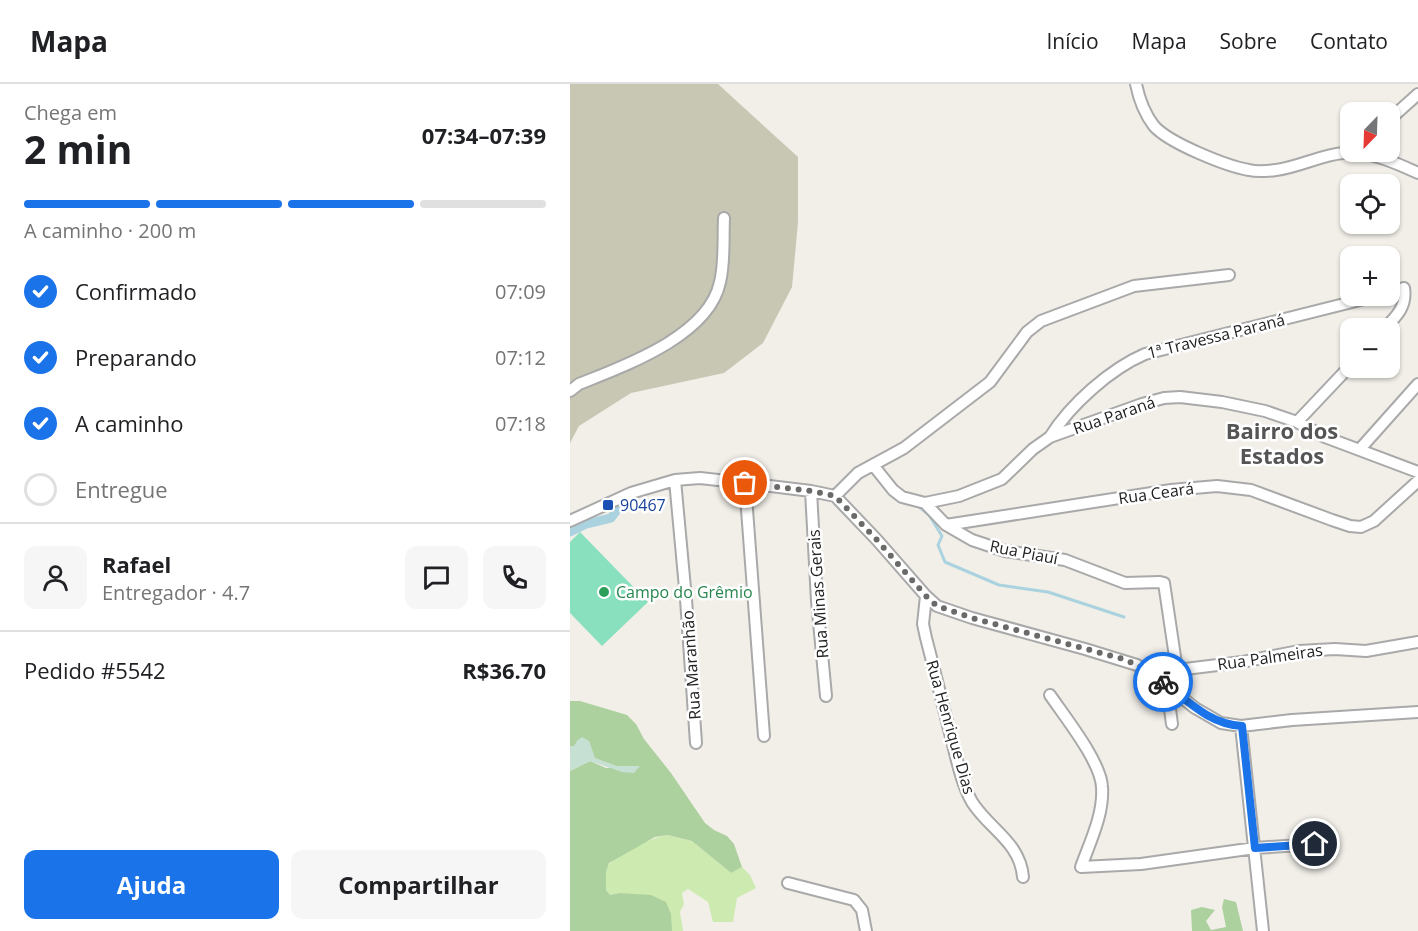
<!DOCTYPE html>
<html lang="pt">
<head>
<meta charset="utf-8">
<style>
	body { margin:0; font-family:"Open Sans",sans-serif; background:#f6f6f6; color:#202124; height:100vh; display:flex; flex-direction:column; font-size:22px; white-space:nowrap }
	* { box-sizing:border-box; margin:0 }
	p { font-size:20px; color:#757577 }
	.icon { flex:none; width:33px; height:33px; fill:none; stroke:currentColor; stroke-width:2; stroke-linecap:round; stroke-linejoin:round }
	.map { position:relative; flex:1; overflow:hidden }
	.sheet { display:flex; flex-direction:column; background:#fff; width:570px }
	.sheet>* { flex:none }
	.needle { width:39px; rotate:203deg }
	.controls { position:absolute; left:770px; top:18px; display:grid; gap:12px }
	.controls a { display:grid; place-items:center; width:60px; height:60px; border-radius:12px; background:#fff; box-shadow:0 2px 4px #0004; font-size:30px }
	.pin { position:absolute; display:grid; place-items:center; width:51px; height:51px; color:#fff; margin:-26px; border:3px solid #fff; border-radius:50%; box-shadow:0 2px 6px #0007 }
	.courier { position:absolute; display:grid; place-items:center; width:60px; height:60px; margin:-30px; border:4px solid #1a73e8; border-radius:50%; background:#fff; color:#222; box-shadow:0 2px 8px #0007 }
	.summary em { font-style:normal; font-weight:700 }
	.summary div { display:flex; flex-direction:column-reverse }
	.summary { display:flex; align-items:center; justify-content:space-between; height:102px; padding:0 24px }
	h1 { font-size:39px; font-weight:700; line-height:45px }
	.bar { display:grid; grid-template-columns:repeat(4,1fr); gap:9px 6px; align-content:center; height:72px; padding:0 24px }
	.bar i { height:8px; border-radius:4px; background:#e0e0e0 }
	.bar .current { background:#1a73e8 }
	.bar p { grid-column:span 4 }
	.line { display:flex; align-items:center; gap:15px; padding:0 24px; border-top:2px solid #e0e0e0 }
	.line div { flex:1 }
	.round { display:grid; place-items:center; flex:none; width:63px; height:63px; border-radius:12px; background:#f6f6f6 }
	ol { padding:0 24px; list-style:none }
	li { display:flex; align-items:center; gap:18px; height:66px }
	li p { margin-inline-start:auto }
	li .icon { padding:6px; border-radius:50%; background:#1a73e8; color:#fff; stroke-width:4 }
	li:last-child { color:#757577 }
	li i { width:33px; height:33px; border:3px solid #e0e0e0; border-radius:50% }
	.cta { display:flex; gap:12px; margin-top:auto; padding:12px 24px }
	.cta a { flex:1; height:69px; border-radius:12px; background:#1a73e8; color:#fff; font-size:24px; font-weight:700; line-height:69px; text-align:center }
	.cta a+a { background:#f6f6f6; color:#202124 }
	header { display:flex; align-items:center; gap:36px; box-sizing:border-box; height:84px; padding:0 30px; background:#fff; border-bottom:2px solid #e0e0e0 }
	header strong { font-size:28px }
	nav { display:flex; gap:33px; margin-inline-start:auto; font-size:21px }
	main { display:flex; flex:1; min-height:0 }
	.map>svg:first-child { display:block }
	.construction { fill:#c7c7b4 }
	.grass { fill:#cdebb0 }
	.forest { fill:#add19e }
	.wetland { fill:#c6e0d4 }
	.pitch { fill:#88e0be }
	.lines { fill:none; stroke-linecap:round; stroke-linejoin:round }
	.stream { stroke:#aad3df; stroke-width:3 }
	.canal { stroke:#aad3df; stroke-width:9 }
	.minor-casing { stroke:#a9a9a9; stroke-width:14 }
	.minor { stroke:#fff; stroke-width:10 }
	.done { stroke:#6b6a68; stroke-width:6; stroke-dasharray:0 10.8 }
	.route { stroke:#1a73e8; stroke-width:8 }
	.transit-dot { fill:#1a4fb4; stroke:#fff; stroke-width:2 }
	.leisure-dot { fill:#2e9e5b; stroke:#fff; stroke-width:2 }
	.labels { text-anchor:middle; stroke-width:5; stroke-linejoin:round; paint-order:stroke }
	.street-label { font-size:16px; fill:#222; stroke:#fff }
	.transit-label { font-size:16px; fill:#164399; stroke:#fff; text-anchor:start }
	.leisure-label { font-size:16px; fill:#27864d; stroke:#fff; text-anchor:start }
	.district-label { font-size:22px; font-weight:bold; fill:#555; stroke:#fff }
</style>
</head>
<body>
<header>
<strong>Mapa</strong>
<nav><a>Início</a><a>Mapa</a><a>Sobre</a><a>Contato</a></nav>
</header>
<main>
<section class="sheet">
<div class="summary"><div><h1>2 min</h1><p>Chega em</p></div><em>07:34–07:39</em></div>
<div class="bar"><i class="current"></i><i class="current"></i><i class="current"></i><i></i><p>A caminho · 200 m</p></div>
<ol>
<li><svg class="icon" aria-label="check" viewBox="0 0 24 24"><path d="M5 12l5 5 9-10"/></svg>Confirmado<p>07:09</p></li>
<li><svg class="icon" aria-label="check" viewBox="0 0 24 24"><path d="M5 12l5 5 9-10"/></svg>Preparando<p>07:12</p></li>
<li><svg class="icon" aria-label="check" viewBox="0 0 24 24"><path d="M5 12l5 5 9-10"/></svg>A caminho<p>07:18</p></li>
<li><i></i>Entregue</li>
</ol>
<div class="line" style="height:108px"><a class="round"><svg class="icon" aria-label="person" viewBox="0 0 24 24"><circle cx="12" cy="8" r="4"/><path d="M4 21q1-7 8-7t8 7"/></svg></a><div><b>Rafael</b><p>Entregador · 4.7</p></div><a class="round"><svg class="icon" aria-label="chat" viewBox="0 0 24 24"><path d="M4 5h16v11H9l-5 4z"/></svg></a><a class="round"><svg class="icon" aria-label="phone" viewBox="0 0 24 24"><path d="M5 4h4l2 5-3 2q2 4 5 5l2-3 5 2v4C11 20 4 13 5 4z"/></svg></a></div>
<div class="line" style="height:78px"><div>Pedido #5542</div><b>R$36.70</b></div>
<div class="cta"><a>Ajuda</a><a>Compartilhar</a></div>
</section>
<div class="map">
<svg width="848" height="847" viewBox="0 0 848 847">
	<rect width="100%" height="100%" fill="#f2efe9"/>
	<path class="construction" d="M0 0H148L228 73V138L222 203 193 259 154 289 61 309 9 342 0 359Z"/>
	<path class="grass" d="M98 751 122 757 161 789 172 783 180 791 186 804 167 814 163 838H143L138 818 118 805 112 809 114 820 110 828 113 847H102L101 843 56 811 49 809 40 811 36 806C36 798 34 789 38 782 44 771 85 752 98 751Z"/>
	<path class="forest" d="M0 617H10L57 631 66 640 74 655 101 689 135 739 144 746 157 752 164 760 172 783 161 789 122 757 98 751 85 753 39 779 36 788V806L40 811 49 809 81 811 96 818 101 830 102 847H0V687L20 677 36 684 69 682H46L24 674 19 657 8 656 4 663 0 662Z
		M654 815 666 818 673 847H622L621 826 632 823 645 826 636 837 641 846 656 843 652 823Z"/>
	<path class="wetland" d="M12 653 19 657 25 674 46 682H70L64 689 52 688 20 677 0 687V662H4L8 656Z"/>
	<path class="pitch" d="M10 448 78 518 32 562 0 529V458Z"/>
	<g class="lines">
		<path class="stream" d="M348 422 359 431 372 452 368 461 375 478 429 501 478 508 554 533"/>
		<path class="canal" d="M0 448 16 440 41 434 53 418"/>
		<defs>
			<path id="minor" d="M566 0C569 15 574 29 584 42 599 59 656 82 679 86 687 88 698 87 706 86 729 83 751 71 773 69 800 67 824 78 848 89
				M819 36 848 10
				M815 244C827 232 837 222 834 204L819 208
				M0 307 9 300C54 282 139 252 150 198 155 178 153 154 154 134
				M727 338 780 282
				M480 353C500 321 540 285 575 270L806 212
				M790 365 848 300
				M303 381 323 406 332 413 355 419 376 441 402 456 435 467 495 476 555 499 590 498 594 499 607 586
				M105 396 116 515 126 659
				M175 399 194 652
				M241 407 247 517 256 612
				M265 412 288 389 334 364 420 298 457 248 471 237 564 202 659 191
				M355 419 389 412 432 395 463 365 480 353 572 320 594 314 610 313 652 318 695 327 727 338 755 353 848 388
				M0 437 61 409 105 396 130 394 175 399 241 407 265 412 307 456 356 512 367 522 402 534 515 565 567 581 581 589 625 624 651 639 671 642 722 636 848 628
				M376 441 601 406 647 402 681 406 762 436 780 442 791 443 804 437 848 397
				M356 512 353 540 356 554C365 588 373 622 382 657 387 676 392 701 402 718 419 745 450 758 453 793
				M598 603 607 586 672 578 729 567 765 565 796 567 848 558
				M480 611C495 633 531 678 532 703 534 730 520 758 511 783L571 780 685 764 745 760
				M602 640 599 618 609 612
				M671 642 693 847
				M218 799 284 816 292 826 296 847"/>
		</defs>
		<use href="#minor" class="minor-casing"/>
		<use href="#minor" class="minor"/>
	</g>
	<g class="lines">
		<path class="done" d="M175 399 241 407 265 412 307 456 356 512 367 522 402 534 553 575 567 581 593 598"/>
		<path class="route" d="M593 598C618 617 639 640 672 642L685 764 745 760"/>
	</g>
	<rect class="transit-dot" x="32" y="415" width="12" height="12" rx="3"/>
	<circle class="leisure-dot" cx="34" cy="508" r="6"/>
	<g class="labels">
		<g class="street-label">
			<text transform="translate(646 252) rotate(-14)" y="6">1ª Travessa Paraná</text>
			<text transform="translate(544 331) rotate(-19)" y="6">Rua Paraná</text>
			<text transform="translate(586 409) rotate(-8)" y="6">Rua Ceará</text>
			<text transform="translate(454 468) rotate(11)" y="6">Rua Piauí</text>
			<text transform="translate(248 510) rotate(-94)" y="6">Rua Minas Gerais</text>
			<text transform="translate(700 573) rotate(-8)" y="6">Rua Palmeiras</text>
			<text transform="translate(121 581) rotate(-94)" y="6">Rua Maranhão</text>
			<text transform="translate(381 643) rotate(74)" y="6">Rua Henrique Dias</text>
		</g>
		<g class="transit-label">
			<text x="50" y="427">90467</text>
		</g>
		<g class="leisure-label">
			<text x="46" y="514">Campo do Grêmio</text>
		</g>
		<g class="district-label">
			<text x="712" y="355">Bairro dos<tspan x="712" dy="25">Estados</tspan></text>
		</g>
	</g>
</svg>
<div class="controls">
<a><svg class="needle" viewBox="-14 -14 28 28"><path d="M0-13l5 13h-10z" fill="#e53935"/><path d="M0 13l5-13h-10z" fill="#757577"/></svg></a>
<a><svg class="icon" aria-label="locate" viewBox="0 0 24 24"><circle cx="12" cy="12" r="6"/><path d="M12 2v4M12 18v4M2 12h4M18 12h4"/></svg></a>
<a>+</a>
<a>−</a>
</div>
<div class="pin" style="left:175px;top:399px;background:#ea580c"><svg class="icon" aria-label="bag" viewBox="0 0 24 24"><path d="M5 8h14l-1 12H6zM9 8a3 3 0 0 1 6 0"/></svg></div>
<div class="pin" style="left:745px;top:760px;background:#1f2937"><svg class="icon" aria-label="home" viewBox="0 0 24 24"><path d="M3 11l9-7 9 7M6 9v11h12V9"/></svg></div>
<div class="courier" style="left:593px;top:598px"><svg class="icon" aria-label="bike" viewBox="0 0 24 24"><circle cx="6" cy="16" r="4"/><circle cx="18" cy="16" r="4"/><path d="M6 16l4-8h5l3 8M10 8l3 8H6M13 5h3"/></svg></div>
</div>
</main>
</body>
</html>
